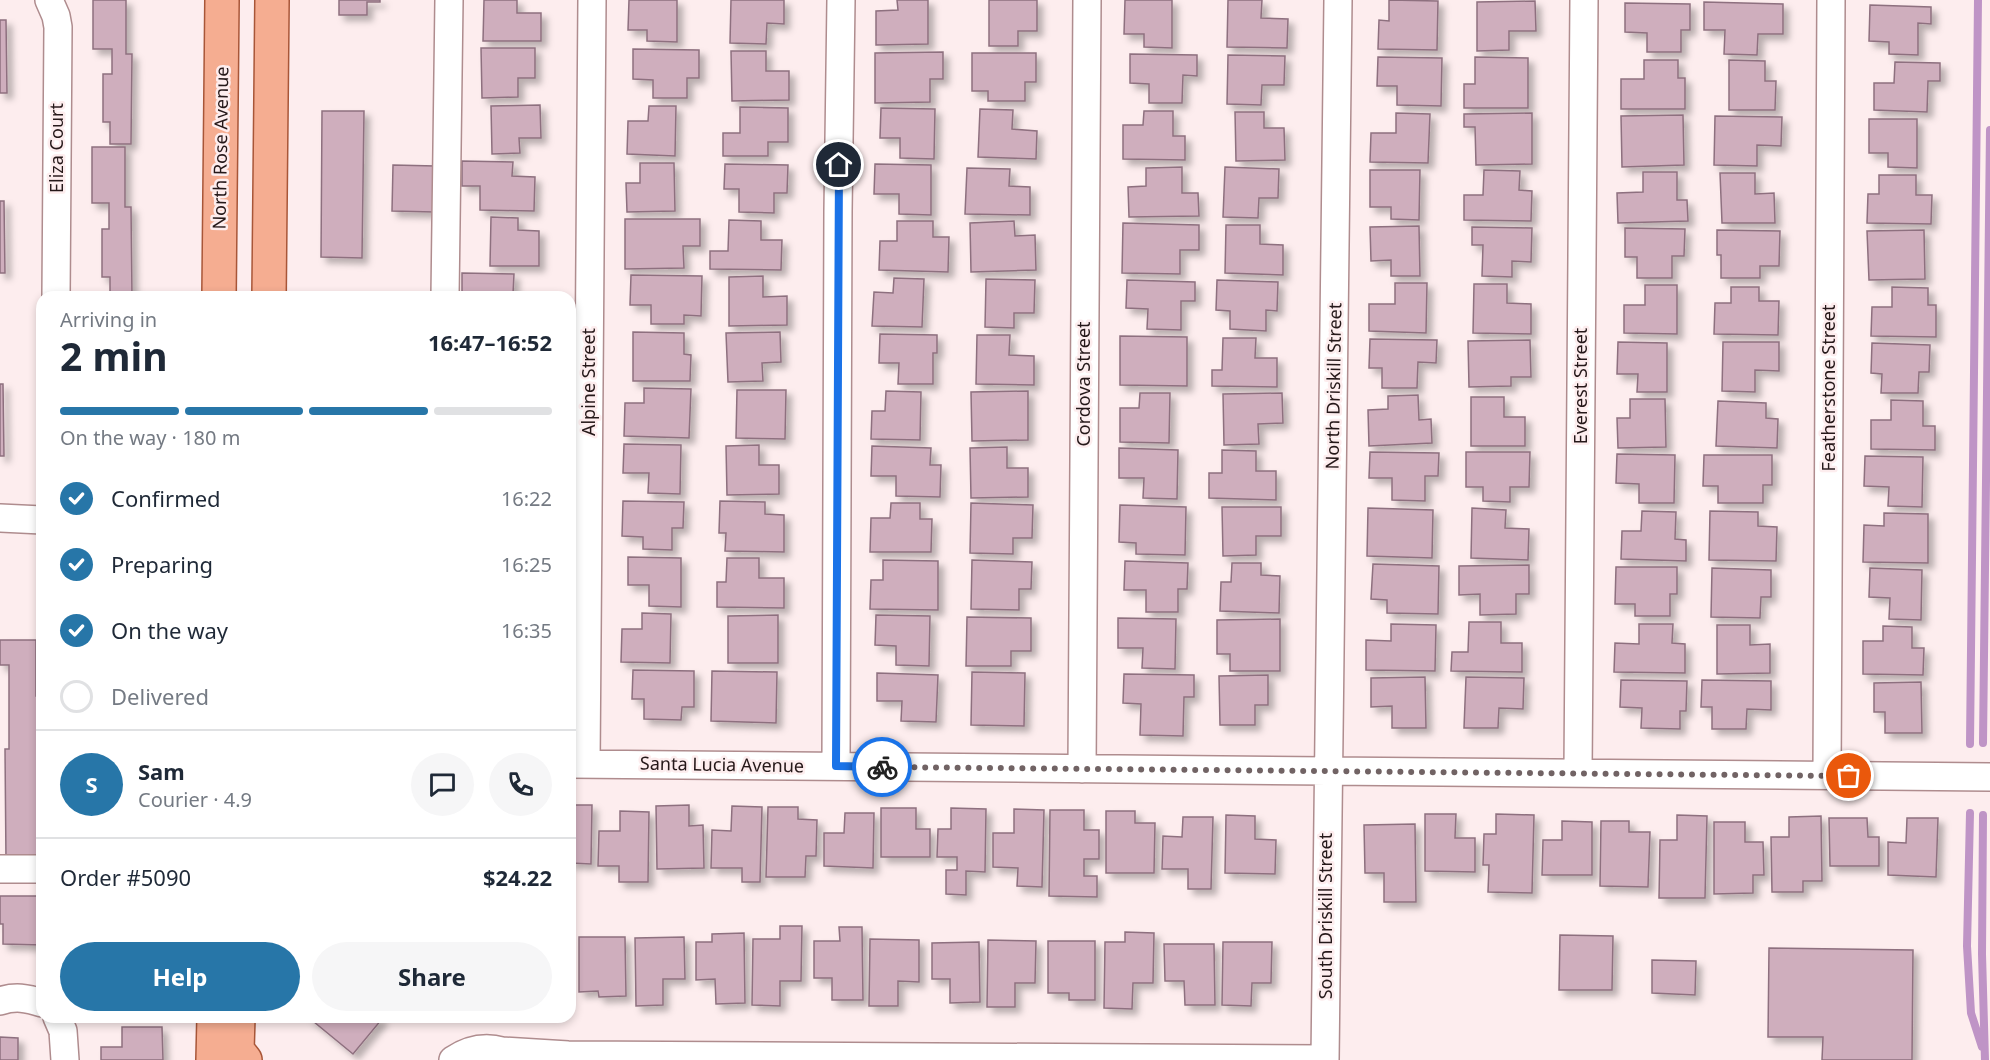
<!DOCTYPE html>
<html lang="en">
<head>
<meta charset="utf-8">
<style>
	body { margin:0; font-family:"Noto Sans",sans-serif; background:#f6f6f7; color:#1f2937; height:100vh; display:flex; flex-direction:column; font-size:22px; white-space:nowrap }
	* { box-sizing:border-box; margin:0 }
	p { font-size:20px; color:#747a83 }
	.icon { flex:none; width:33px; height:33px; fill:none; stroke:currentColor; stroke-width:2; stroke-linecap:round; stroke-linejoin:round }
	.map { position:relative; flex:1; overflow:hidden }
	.panel { position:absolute; left:36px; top:291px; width:540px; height:732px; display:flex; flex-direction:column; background:#fff; border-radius:18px; box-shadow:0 3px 9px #0003 }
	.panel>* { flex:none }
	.pin { position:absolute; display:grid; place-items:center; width:51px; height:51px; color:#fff; margin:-26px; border:3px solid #fff; border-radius:50%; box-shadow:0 2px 6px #0007 }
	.courier { position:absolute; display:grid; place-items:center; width:60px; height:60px; margin:-30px; border:4px solid #1a73e8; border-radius:50%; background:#fff; color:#222; box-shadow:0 2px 8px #0007 }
	.headline em { font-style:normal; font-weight:700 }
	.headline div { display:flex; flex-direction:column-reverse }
	.headline { display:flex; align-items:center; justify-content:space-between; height:102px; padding:0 24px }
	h1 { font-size:39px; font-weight:700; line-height:45px }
	.bar { display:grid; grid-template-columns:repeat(4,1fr); gap:9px 6px; align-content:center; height:72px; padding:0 24px }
	.bar i { height:8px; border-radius:4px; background:#e0e1e3 }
	.bar .on { background:#2776a8 }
	.bar p { grid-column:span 4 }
	.line { display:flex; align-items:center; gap:15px; padding:0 24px; border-top:2px solid #e0e1e3 }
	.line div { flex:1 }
	.round { display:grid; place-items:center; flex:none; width:63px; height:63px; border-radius:32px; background:#f6f6f7 }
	ol { padding:0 24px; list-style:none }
	li { display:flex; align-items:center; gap:18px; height:66px }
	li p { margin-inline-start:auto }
	li .icon { padding:6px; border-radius:50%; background:#2776a8; color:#fff; stroke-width:4 }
	li:last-child { color:#747a83 }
	li i { width:33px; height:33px; border:3px solid #e0e1e3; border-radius:50% }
	.button { display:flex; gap:12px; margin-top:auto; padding:12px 24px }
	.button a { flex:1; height:69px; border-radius:36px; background:#2776a8; color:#fff; font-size:24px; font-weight:700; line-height:69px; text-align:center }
	.button a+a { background:#f6f6f7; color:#1f2937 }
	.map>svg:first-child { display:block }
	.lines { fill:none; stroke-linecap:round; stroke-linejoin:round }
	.stream { stroke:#bf94c6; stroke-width:8 }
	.building { fill:#cfaebd; stroke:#8e707f; stroke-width:1.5; filter:url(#shadow) }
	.minor-casing { stroke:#af8c8e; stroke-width:30 }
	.major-casing { stroke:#a85638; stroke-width:36 }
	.minor { stroke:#fff; stroke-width:27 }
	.major { stroke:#f5ad91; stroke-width:33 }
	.done { stroke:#716364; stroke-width:6; stroke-dasharray:0 10.8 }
	.route { stroke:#1a73e8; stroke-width:8 }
	.labels { text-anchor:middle; stroke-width:5; stroke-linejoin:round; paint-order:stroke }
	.street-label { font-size:18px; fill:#251819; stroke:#fdedee }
</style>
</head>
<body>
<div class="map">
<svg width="1990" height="1060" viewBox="0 0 1990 1060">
	<defs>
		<filter id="shadow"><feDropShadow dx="5.5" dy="5.5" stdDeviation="3" flood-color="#0004"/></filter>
	</defs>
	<rect width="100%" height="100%" fill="#fdedee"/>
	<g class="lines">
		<path class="stream" d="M1983 743 1990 130
			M1970 744 1978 0
			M1970 813 1967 946 1971 1013 1982 1047
			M1983 815 1982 954 1985 1060"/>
	</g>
	<path class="building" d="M93 0H126V54H132L131 144H110V122H103V74H112V49H93Z
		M339 0H380V2H367V15H339Z
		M484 0H517V13H541V41H483Z
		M629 0H677V42L647 41V30H628Z
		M731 0H784V24L767 23 766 44 730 43Z
		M897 0H928V44L876 45V11L898 10Z
		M989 0H1037V31H1018V46H989Z
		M1125 0H1172V48L1144 47V34H1124Z
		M1228 0H1262L1261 18 1288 19 1287 48 1227 47Z
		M1389 0 1438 1 1437 50 1378 49 1379 20 1389 21Z
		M1535 1 1536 31H1509V50L1477 51V2Z
		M1704 2 1783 4V34H1758L1757 55 1724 54 1725 30H1704Z
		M1625 3 1690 4V30H1681V52H1647V33L1625 32Z
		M1870 5 1931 7V24L1918 23V55L1889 54V42L1869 41Z
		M0 20H6L7 93H0Z
		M481 48H535V78H518V97L482 98Z
		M633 49 699 50V78H687V98H653V80L633 79Z
		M731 51H766V71H789V100L732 101Z
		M943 52V79H930V102L875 103V53Z
		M972 53H1036V82H1025V101H988V91H972Z
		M1130 54 1197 55V76L1183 75 1182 103H1149V84L1130 83Z
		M1228 55 1285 56 1284 85H1262L1261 105 1227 104Z
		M1378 57 1442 58 1441 106 1397 105V86H1377Z
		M1475 57 1528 58V108H1464V84H1475Z
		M1644 60H1678V78H1685V109H1621V79H1644Z
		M1729 60 1765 61V81H1776L1775 110H1729Z
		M1895 62 1940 63V81H1928L1927 112 1874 110V83H1894Z
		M540 105 541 138H519L520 153 492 154 491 106Z
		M649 106H676L675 156 627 154 628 121H648Z
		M740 107 788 108V142H768V156H723V133H740Z
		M881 108 935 109 934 159 900 158V138H880Z
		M980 109 1013 110 1012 129 1037 131 1036 159 978 157Z
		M322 111H364L362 258 321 257Z
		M1144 111H1173V136H1185V160L1123 159V125H1143Z
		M1235 112H1264V128H1284L1285 160 1236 161Z
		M1396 113 1430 114 1428 163 1370 162 1371 133H1396Z
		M1532 113V164L1476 165 1475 127H1464V114Z
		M1683 115 1684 165 1622 167 1621 116Z
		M1715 116 1782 117 1781 146 1757 145V166L1714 165Z
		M1869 119H1917V168L1888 167V153H1869Z
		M92 147H125V207H131L132 297H110V277H102V229H109V203H92Z
		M462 161 513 162 512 176 535 177 534 211 480 210V186H462Z
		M640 163H674L675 211 627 212 626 183H640Z
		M725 164 788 165 787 193H774V213L739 212V189H724Z
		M875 164 931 165V215L899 214V194H874Z
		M393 165 435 166 434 212 392 211Z
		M1182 167V193H1198L1199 216 1129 217 1128 187 1146 186V168Z
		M1225 167 1279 169 1278 198H1259L1258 218 1223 217Z
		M967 168 1010 169 1009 186 1030 187V215L965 214Z
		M1370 170H1420L1419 220 1391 219V207H1370Z
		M1484 170 1520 171 1519 190 1532 191 1531 221 1464 220V195H1483Z
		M1643 172H1677V200H1687L1688 221 1618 223 1617 193 1643 192Z
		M1720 173H1755V194L1774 193 1775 223H1722Z
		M1879 175H1916V195H1932L1931 224 1867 223 1868 194H1879Z
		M0 201H4L5 273H0Z
		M491 217 518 218V230L539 231V266H490Z
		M625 219H700V246H683L684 268 625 269Z
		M729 220 761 221V240H782L781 270 710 269V251H728Z
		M897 221H933V237H949L948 272 879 270 880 241H897Z
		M1014 221 1015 236 1035 235 1036 270 971 272 970 223Z
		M1123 223 1199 225V250H1180V274L1122 273Z
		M1226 225H1260V244L1283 245V275L1225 273Z
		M1419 226 1420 276H1391V260L1371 261 1370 227Z
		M1472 227 1532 228 1531 262 1512 261V277L1482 276 1483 245H1472Z
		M1625 228 1685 229 1684 256H1672V278H1637V257H1625Z
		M1717 230 1780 231 1779 266H1760V278H1721V255H1717Z
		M1924 230 1925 279 1869 280 1867 231Z
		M462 273 514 274 513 294H539V297H462Z
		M631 275 702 276 701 316 684 315V324H651V305H630Z
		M763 276V297L787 296V325L729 326V277Z
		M894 278 924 279 922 327 872 326 874 292 893 293Z
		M986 279 1035 280 1034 313H1014V328L985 327Z
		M1127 280 1195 282V301H1181V330L1147 329 1148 309 1126 308Z
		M1217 280 1278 282 1277 311 1266 310V331L1230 329V311L1216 310Z
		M1395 283H1427L1426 333 1369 331V304H1395Z
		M1474 284H1507V303L1531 304V334L1473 333Z
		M1645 285H1677V334L1624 333V305H1645Z
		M1731 287H1759V301H1779L1778 335 1714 334 1715 303H1731Z
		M1892 287 1928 288V305H1936V337L1871 336 1872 307H1892Z
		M633 332 684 333V354L691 355 690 381H633Z
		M780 332 781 362 762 363 763 381 728 382 726 333Z
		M880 334 937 335V353H933V384H898L899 363H879Z
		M977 335H1010L1009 355 1034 356V385L976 384Z
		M1120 336 1187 337V386L1120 385Z
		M1223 338H1256L1255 358H1277V387L1212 386V370H1222Z
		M1370 339 1437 340 1436 363 1418 362 1417 388H1382V368H1369Z
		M1530 340 1531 377H1511V386L1469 387 1468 341Z
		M1618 342 1667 343V392H1637L1638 374H1617Z
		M1723 342H1779V371L1755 370V392L1722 391Z
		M1872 343 1930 345 1929 372H1919L1918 393H1881L1882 374 1871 373Z
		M0 384H3L4 456H0Z
		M644 388 691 389 689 438 624 436 625 403H644Z
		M737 390H786L785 439 736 438Z
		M886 391 921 392 920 440 871 439 872 411H885Z
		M1028 391V440L972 441 971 392Z
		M1140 393H1170L1169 443 1120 442V408H1139Z
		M1282 393 1283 423 1258 424 1259 444 1224 445 1223 394Z
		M1418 395 1419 420 1431 419 1432 443 1369 446 1368 410 1388 409V396Z
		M1471 397H1504V417H1525V446H1471Z
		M1630 399H1665L1666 447 1618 448 1617 418H1630Z
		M1891 400 1923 401V426H1935V450L1871 449V420H1891Z
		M1718 401 1766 403V418L1778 419 1777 448 1716 446Z
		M624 444 681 445 680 494 648 493 649 473H623Z
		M759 445V465H779V494L727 495 726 446Z
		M872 446 931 448 930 465H941L940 497 896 496V476H871Z
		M1007 447V468H1028V497L971 498 970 448Z
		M1119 448 1178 450 1177 499 1143 498 1144 478H1119Z
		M1222 450 1256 451V471H1276V500L1209 498V473H1222Z
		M1370 452 1439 453 1438 476H1425V501L1392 500V478H1369Z
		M1466 452H1530L1529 487H1510V502L1483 501V487H1466Z
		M1617 454 1675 455 1674 503H1639V484L1616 483Z
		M1704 455H1772V485H1763V503H1718V486H1703Z
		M1865 456 1923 457 1922 507 1888 506 1889 487 1864 486Z
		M623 501 684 502 683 528H672V550L643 549V537L622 536Z
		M720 501 765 502V514L784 515V552L725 551 726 533H719Z
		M891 503H920V519H932L931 552H870L871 518H890Z
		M971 503 1033 505 1032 538H1013V554L970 553Z
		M1120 505 1186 507 1185 555 1136 554V543L1119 542Z
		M1222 507H1281V536H1256V555L1223 556Z
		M1368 508 1433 510 1432 558 1367 556Z
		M1472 508 1506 510 1505 528 1529 529 1528 560 1471 558Z
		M1642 511 1676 512 1675 539 1686 540V561L1621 559 1622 531H1641Z
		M1710 511 1758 512V526L1777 527 1776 561 1709 560Z
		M1884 513 1928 514V563L1863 562 1864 525 1884 526Z
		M628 557 681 558V607L649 606V585H628Z
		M727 558H759V578H784V608L717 607V582H726Z
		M883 560 938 561V610L870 609 871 580H883Z
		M972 560 1032 562 1031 589H1019V610L971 609Z
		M1125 561 1188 563 1187 589H1178V612H1146V590H1124Z
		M1232 563H1261V575L1280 576 1279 613 1220 611 1221 582H1231Z
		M1373 564 1439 566 1438 614 1387 613V600L1371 599Z
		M1529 565V594H1516V614L1480 615V594L1459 595V566Z
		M1616 567H1677V594H1670V616H1635V604H1615Z
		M1712 568 1771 570V597H1761L1760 618 1711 617Z
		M1870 568 1922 570 1921 620 1889 619 1890 598 1869 597Z
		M642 613 671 614 670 663 621 662 622 629H642Z
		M778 615V663H728V616Z
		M876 615 930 616 929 666 896 665V646L875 645Z
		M967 617 1031 618V651H1011V666H966Z
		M1118 618 1176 619 1175 669 1142 668 1143 648H1118Z
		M1280 619V671H1230V654H1217V620Z
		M1469 622H1501V643H1522V672L1451 671 1452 652H1468Z
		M1391 624 1436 625 1435 671 1366 670V640L1391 641Z
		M1639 624H1673L1672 643 1685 644V673L1614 672 1615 643 1639 644Z
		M1717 625H1750V645L1770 644V673L1717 674Z
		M1883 626 1912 627V648H1924L1923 675 1863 674V641H1883Z
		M0 640H36V696H42V860L6 861 5 749H9V665H0Z
		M633 670 694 671V707H682L681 720 644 719V699H632Z
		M712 671 777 672 776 723 711 721Z
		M972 672 1025 673 1024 726 971 725Z
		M877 673 938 675 936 722 901 721 902 701H877Z
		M1124 674 1194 675V697H1184L1183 736 1140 735 1141 704 1123 703Z
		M1268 675V705H1255V725H1220L1219 676Z
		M1425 677 1426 728H1392V706L1371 707V678Z
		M1466 677 1524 678 1523 709 1499 708 1498 728H1464Z
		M1621 680 1687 681 1686 711H1680V729L1641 728 1642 708 1620 707Z
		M1702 680 1771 681V710L1747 709 1746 729H1712V707H1701Z
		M1921 682 1922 733H1885V712H1874V683Z
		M570 805H592L591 864 570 863Z
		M689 805V826L703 825 704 868 657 869 656 806Z
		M732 806 762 807 760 882H742V868H711L712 830 731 831Z
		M768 807H798V819L817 820 816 856H806L805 877H766Z
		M881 808H916V829H930V857H881Z
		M951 808 986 809 985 872 966 871V895L946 894V870H957V857H937L938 829H951Z
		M1014 809 1044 810 1042 887 1017 886 1018 868 993 867V833H1014Z
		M1050 810H1084V830H1099V859H1084V876H1097V897L1049 896Z
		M620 811 649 812 648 882H619V866H598L599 831H620Z
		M1106 811H1135V823H1155L1154 873H1106Z
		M845 813H874L873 868 824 866V833H844Z
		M1425 814H1456L1455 838H1475V872L1425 871Z
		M1496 814 1534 815 1532 893 1488 892 1489 865H1483L1484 834H1496Z
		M1226 815 1255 816V839L1276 840 1275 874 1225 873Z
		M1677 815 1707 816 1705 898H1659L1660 840H1677Z
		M1821 816 1822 881H1803V892H1772L1771 837H1789V817Z
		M1183 817H1213L1211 889H1188V869H1162L1163 836 1182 837Z
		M1829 818H1867L1868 837H1879V866H1830Z
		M1907 818H1938L1936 877 1888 875V842L1906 843Z
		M1562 821 1592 822V875H1542L1543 840H1562Z
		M1601 821H1629V832H1650L1648 887 1600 886Z
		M1714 822H1745V842H1763L1764 875H1753V893L1714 894Z
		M1415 824 1416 902H1384V873H1365L1364 825Z
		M0 896H42V945L3 944V924H0Z
		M780 926H802L801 981H780V1006L752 1005 753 939H780Z
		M839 927H862L863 1000H832V978H814V941H840Z
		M1125 932 1154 933 1153 983H1133L1132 1009 1104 1008 1105 942H1125Z
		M744 933 745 1003 716 1004 715 979 696 980V942H712V934Z
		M1560 935 1613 936 1612 990H1559Z
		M579 937H625L626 996 599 997 598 991 579 992Z
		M684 937 685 979H663V1005L636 1006 635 938Z
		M870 939 919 940V982L898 981V1006H869Z
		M988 940 1036 941 1035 983H1015V1007H987Z
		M1048 941H1095V1000H1069V993H1048Z
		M979 942 980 1002 950 1003V979H932V943Z
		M1223 942H1272L1271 983H1252L1251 1006 1222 1005Z
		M1164 944H1214L1215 1005H1185L1184 981H1165Z
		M1769 948 1913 950 1912 1060H1822L1823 1037H1768Z
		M1652 960 1696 961 1695 995 1652 993Z
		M308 1017H379L382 1019 353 1054Z
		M122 1027H162L163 1060H101V1047H122Z
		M0 1037 18 1038V1060H0Z"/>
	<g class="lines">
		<defs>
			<path id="minor" d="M49 0 56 16 58 27 56 297
				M445 297 449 0
				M0 518 42 520
				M570 764 1990 777
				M586 764 592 0
				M836 766 838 211 841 0
				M1082 769 1087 0
				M1578 772 1584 0
				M1827 775 1831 0
				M0 869H42
				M0 1001C15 996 27 998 42 1003
				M57 1017 63 1031 65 1060
				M453 1060C468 1050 484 1046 502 1051L568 1055 1325 1059
				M1325 1060 1338 0"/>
			<path id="major" d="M219 297 222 0
				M269 297 272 0
				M238 1017 237 1050 245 1060
				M213 1060 214 1017"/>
		</defs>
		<use href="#minor" class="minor-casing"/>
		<use href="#major" class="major-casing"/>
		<use href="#minor" class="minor"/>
		<use href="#major" class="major"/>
	</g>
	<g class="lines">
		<path class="done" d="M882 767 1849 776"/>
		<path class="route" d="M839 165 836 766 882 767"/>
	</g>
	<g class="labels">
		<g class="street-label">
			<text transform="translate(57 148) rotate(-90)" y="6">Eliza Court</text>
			<text transform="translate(221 148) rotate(-89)" y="6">North Rose Avenue</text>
			<text transform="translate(589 382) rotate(-90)" y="6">Alpine Street</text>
			<text transform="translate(1084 384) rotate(-90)" y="6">Cordova Street</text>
			<text transform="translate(1334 386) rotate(-89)" y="6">North Driskill Street</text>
			<text transform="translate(1581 386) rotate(-90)" y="6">Everest Street</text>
			<text transform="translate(1829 388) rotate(-90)" y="6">Featherstone Street</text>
			<text transform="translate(722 765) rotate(1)" y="6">Santa Lucia Avenue</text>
			<text transform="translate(1326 916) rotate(-90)" y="6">South Driskill Street</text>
		</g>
	</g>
</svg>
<div class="pin" style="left:1849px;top:776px;background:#ea580c"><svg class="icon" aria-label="bag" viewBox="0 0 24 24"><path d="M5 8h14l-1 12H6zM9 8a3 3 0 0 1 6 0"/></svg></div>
<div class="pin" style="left:839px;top:165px;background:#1f2937"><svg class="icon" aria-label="home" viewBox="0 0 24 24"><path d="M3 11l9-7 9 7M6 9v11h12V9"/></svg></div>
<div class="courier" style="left:882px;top:767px"><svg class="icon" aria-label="bike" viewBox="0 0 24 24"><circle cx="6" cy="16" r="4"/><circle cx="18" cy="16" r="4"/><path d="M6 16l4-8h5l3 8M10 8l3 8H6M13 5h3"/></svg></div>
<section class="panel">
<div class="headline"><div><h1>2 min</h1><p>Arriving in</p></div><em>16:47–16:52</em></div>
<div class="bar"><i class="on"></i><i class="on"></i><i class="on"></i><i></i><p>On the way · 180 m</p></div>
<ol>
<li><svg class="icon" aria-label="check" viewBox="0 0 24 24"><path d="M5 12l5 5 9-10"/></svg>Confirmed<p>16:22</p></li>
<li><svg class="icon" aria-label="check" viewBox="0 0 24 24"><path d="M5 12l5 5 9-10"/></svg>Preparing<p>16:25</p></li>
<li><svg class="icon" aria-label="check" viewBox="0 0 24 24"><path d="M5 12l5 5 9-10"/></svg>On the way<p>16:35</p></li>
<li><i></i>Delivered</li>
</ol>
<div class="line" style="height:108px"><b class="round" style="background:#2776a8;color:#fff">S</b><div><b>Sam</b><p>Courier · 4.9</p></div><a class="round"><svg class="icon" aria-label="chat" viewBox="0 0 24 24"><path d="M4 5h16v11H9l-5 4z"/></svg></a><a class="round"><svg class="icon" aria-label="phone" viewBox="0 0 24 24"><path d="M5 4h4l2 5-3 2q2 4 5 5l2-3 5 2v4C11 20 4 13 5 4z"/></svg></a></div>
<div class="line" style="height:78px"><div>Order #5090</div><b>$24.22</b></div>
<div class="button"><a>Help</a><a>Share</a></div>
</section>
</div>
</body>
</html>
